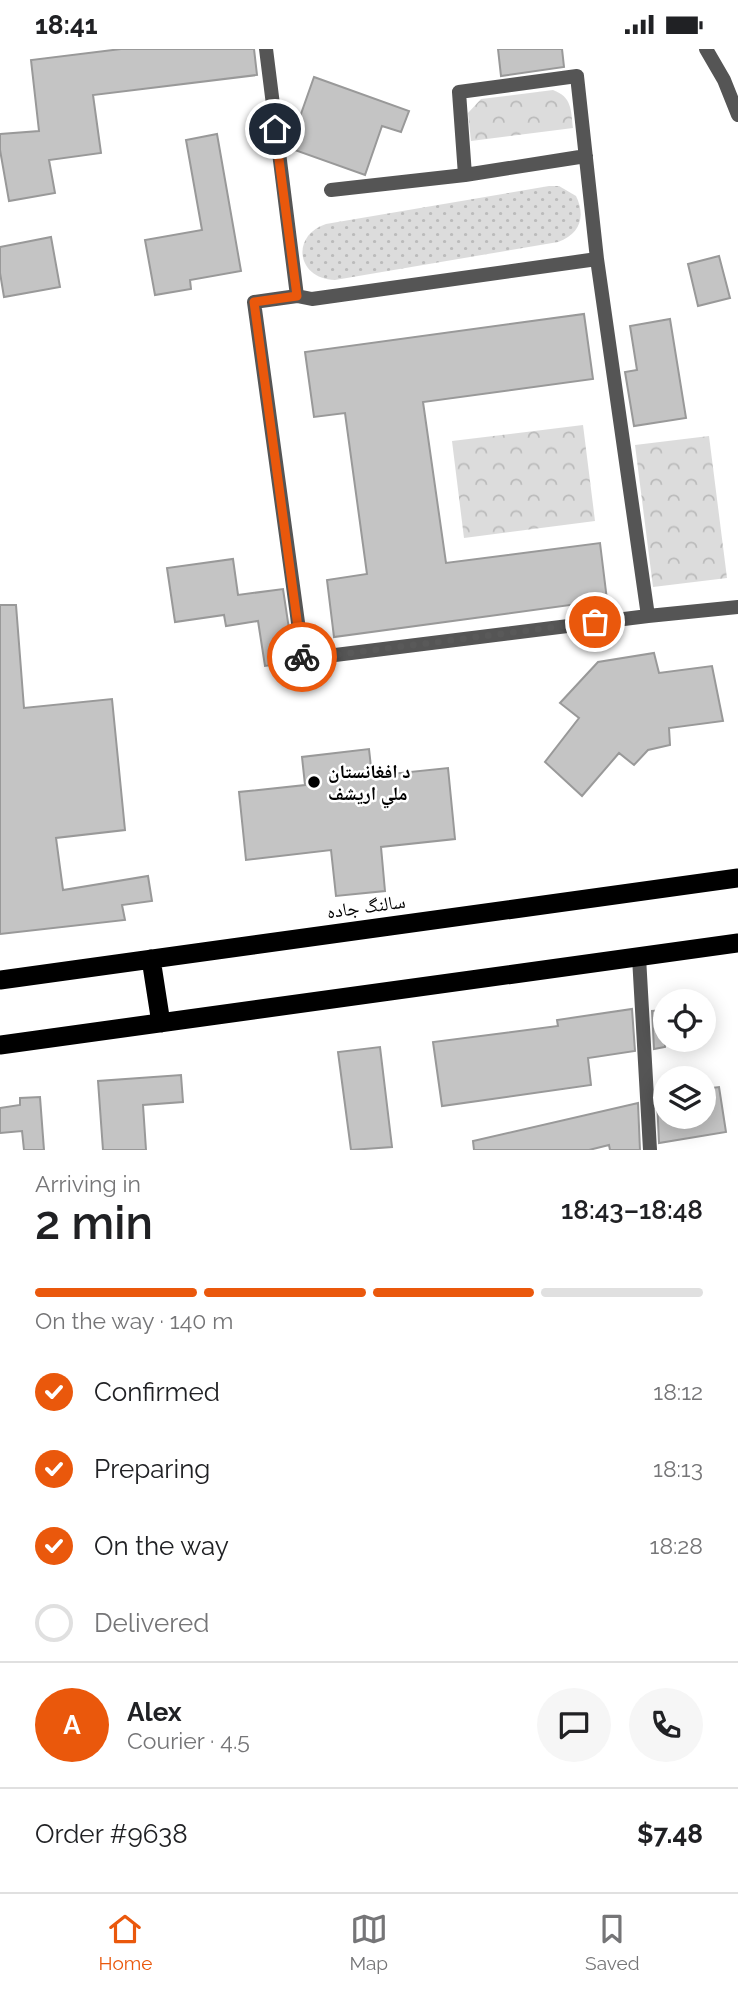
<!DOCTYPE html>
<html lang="en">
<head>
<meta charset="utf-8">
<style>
	body { margin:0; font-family:Raleway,"Noto Naskh Arabic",sans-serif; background:#f6f6f6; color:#202124; height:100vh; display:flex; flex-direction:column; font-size:26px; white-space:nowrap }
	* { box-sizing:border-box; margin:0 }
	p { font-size:23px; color:#757577 }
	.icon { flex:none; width:38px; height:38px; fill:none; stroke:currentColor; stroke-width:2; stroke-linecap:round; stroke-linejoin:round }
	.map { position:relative; height:1101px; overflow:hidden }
	.side { display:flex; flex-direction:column; background:#fff; flex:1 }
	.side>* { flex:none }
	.tools { position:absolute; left:653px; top:940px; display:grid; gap:14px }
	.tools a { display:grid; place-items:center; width:63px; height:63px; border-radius:50%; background:#fff; box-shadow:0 4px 18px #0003; font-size:35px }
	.pin { position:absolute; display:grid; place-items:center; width:60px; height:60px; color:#fff; margin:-30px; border:4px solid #fff; border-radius:50%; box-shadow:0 2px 7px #0007 }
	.courier { position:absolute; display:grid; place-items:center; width:70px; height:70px; margin:-35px; border:5px solid #ea580c; border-radius:50%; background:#fff; color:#222; box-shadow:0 2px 9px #0007 }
	.summary em { font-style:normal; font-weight:600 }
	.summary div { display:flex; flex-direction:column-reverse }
	.summary { display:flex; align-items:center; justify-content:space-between; height:119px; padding:0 35px }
	h1 { font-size:46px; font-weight:600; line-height:52px }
	.bar { display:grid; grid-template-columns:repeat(4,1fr); gap:10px 7px; align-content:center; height:84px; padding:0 35px }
	.bar i { height:9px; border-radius:5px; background:#e0e0e0 }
	.bar .current { background:#ea580c }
	.bar p { grid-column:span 4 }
	.line { display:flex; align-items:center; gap:18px; padding:0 35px; border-top:2px solid #e0e0e0 }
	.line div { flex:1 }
	.round { display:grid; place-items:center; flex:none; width:74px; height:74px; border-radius:37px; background:#f6f6f6 }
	ol { padding:0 35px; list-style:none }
	li { display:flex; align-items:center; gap:21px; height:77px }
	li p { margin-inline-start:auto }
	li .icon { padding:7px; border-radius:50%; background:#ea580c; color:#fff; stroke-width:4 }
	li:last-child { color:#757577 }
	li i { width:38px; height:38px; border:4px solid #e0e0e0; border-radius:50% }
	.status { display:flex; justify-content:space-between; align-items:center; height:49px; padding:0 35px; background:#fff; direction:ltr }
	.status svg { height:19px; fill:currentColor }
	.tabs { display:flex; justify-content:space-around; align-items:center; height:98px; border-top:2px solid #e0e0e0; background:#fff; font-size:19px; color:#757577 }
	.tabs a { display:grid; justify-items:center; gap:4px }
	.tabs .current { color:#ea580c }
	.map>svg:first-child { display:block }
	.grass { fill:url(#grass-dots) }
	.park { fill:url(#park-crowns) }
	.building { fill:#c4c4c4; stroke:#999; stroke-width:2 }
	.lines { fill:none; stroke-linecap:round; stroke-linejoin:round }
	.service { stroke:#555; stroke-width:14 }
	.minor { stroke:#555; stroke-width:14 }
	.tertiary { stroke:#555; stroke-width:14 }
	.trunk { stroke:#000; stroke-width:19 }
	.done { stroke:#595959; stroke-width:7; stroke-dasharray:0 12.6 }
	.route { stroke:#ea580c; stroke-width:9 }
	.poi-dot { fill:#000; stroke:#fff; stroke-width:2.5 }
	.labels { text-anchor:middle; stroke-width:5; stroke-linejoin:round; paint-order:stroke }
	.poi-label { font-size:19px; font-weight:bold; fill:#000; stroke:#fff; text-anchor:start }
	.street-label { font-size:19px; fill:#000; stroke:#fff }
</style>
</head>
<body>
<div class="status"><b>18:41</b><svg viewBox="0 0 49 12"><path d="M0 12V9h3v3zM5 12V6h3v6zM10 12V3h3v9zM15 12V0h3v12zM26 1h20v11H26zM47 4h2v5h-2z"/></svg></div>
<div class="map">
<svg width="738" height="1101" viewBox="0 0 738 1101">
	<defs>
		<pattern id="grass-dots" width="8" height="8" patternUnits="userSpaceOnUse" patternTransform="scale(1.75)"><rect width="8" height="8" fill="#dcdcdc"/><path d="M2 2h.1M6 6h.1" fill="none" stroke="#bbb" stroke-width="1.8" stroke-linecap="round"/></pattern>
		<pattern id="park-crowns" width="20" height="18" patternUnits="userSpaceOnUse" patternTransform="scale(1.75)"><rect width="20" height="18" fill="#dcdcdc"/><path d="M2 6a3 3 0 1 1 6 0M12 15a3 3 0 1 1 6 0" fill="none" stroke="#bbb"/></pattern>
	</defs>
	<rect width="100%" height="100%" fill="#fff"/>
	<path class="grass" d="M549 137H559L576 147C586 168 580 185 558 193L335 231C297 230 290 187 326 175Z"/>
	<path class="park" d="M553 41C572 48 571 61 573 79L471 92 468 64 481 50Z
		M583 376 595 472 464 489 452 392Z
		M709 387 727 529 653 538 635 396Z"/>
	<path class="building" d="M121 0H254L257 26 93 46 101 104 49 111 55 144 9 152 0 101V85L39 82 31 11Z
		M498 0H562L564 18 501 27Z
		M314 28 409 62 401 83 382 77 365 126 289 99Z
		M217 85 241 222 190 231 191 240 155 246 145 191 202 181 186 91Z
		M51 188 60 238 4 248 0 224V198Z
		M719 207 730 249 698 257 688 215Z
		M584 265 593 330 423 353 446 514 600 494 607 551 334 588 327 531 367 525 345 364 314 368 305 303Z
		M670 270 686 369 634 377 625 323 637 321 630 277Z
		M233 510 238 546 283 540 294 613 265 617 258 572 226 577 224 566 175 573 167 519Z
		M0 556H16L24 659 112 650 125 781 56 789 63 841 148 827 152 852 122 856 125 871 0 885Z
		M654 604 659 624 712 617 723 672 669 679 670 696 648 701 634 716 619 704 582 747 545 713 579 669 560 654 598 613Z
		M369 700 372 727 448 719 455 790 381 798 385 842 336 847 331 801 246 811 239 743 305 736 302 708Z
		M632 960 635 1002 588 1009 591 1036 442 1057 433 993 558 977 557 971Z
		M665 961V998L654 1000 652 962Z
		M380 998 392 1098 351 1101 338 1003Z
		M181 1026 183 1053 143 1056 146 1101H103L98 1032Z
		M719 1038 726 1083 659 1094 657 1050 665 1046V1068H704V1040Z
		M40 1048 44 1101H24L22 1082 0 1084V1059L20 1056V1049Z
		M638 1054 640 1101H610L609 1096 589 1101H474L473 1092Z"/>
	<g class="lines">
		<path class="service" d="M266 0 297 247 254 253 303 610 648 567 738 558
			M465 126 586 107
			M597 210 648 567
			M297 247 312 250 597 210 577 27 459 43 465 126 331 141"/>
		<path class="minor" d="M639 908 650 1101"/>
		<path class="tertiary" d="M706 0 724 31 738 66"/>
		<path class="trunk" d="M151 910 161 974
			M0 931 738 829
			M0 996 738 894"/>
	</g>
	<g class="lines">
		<path class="done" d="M302 608 303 610 595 573"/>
		<path class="route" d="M275 80 297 247 254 253 302 608"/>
	</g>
	<circle class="poi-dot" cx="314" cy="733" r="7"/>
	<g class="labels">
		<g class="poi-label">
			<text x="328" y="729">د افغانستان<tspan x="328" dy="22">ملي اریشف</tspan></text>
		</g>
		<g class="street-label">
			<text transform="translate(366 857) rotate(-8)" y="7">سالنگ جاده</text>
		</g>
	</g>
</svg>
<div class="tools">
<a><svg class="icon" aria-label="locate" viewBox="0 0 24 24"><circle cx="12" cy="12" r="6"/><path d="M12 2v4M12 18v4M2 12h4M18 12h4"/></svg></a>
<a><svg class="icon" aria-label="layers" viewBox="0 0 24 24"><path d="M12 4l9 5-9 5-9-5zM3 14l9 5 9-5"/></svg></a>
</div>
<div class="pin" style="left:595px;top:573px;background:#ea580c"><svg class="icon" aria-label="bag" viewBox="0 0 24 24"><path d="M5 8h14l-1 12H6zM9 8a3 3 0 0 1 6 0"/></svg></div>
<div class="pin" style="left:275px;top:80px;background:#1f2937"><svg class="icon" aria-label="home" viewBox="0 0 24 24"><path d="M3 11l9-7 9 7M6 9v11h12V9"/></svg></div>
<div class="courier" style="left:302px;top:608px"><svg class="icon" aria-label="bike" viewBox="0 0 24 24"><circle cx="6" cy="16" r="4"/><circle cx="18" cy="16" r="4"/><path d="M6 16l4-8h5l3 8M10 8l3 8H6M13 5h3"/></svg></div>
</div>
<section class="side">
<div class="summary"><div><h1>2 min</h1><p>Arriving in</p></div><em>18:43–18:48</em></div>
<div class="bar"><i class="current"></i><i class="current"></i><i class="current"></i><i></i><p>On the way · 140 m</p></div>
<ol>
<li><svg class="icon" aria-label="check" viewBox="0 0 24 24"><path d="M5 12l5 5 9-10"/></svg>Confirmed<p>18:12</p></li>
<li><svg class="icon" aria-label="check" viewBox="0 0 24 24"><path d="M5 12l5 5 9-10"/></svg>Preparing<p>18:13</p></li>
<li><svg class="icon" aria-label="check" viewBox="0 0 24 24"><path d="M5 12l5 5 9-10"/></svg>On the way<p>18:28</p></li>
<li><i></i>Delivered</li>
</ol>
<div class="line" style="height:126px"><b class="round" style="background:#ea580c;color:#fff">A</b><div><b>Alex</b><p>Courier · 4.5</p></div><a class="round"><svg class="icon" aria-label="chat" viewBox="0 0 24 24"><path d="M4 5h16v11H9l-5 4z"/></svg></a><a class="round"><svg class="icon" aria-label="phone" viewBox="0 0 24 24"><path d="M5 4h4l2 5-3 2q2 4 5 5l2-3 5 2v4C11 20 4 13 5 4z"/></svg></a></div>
<div class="line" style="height:91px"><div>Order #9638</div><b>$7.48</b></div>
</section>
<nav class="tabs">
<a class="current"><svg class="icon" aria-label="home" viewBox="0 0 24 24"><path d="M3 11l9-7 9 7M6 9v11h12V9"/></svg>Home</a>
<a><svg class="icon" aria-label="map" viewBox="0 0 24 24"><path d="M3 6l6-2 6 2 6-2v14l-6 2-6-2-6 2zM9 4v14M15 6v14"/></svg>Map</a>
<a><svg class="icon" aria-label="saved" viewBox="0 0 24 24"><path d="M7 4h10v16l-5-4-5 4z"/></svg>Saved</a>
</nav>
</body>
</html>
